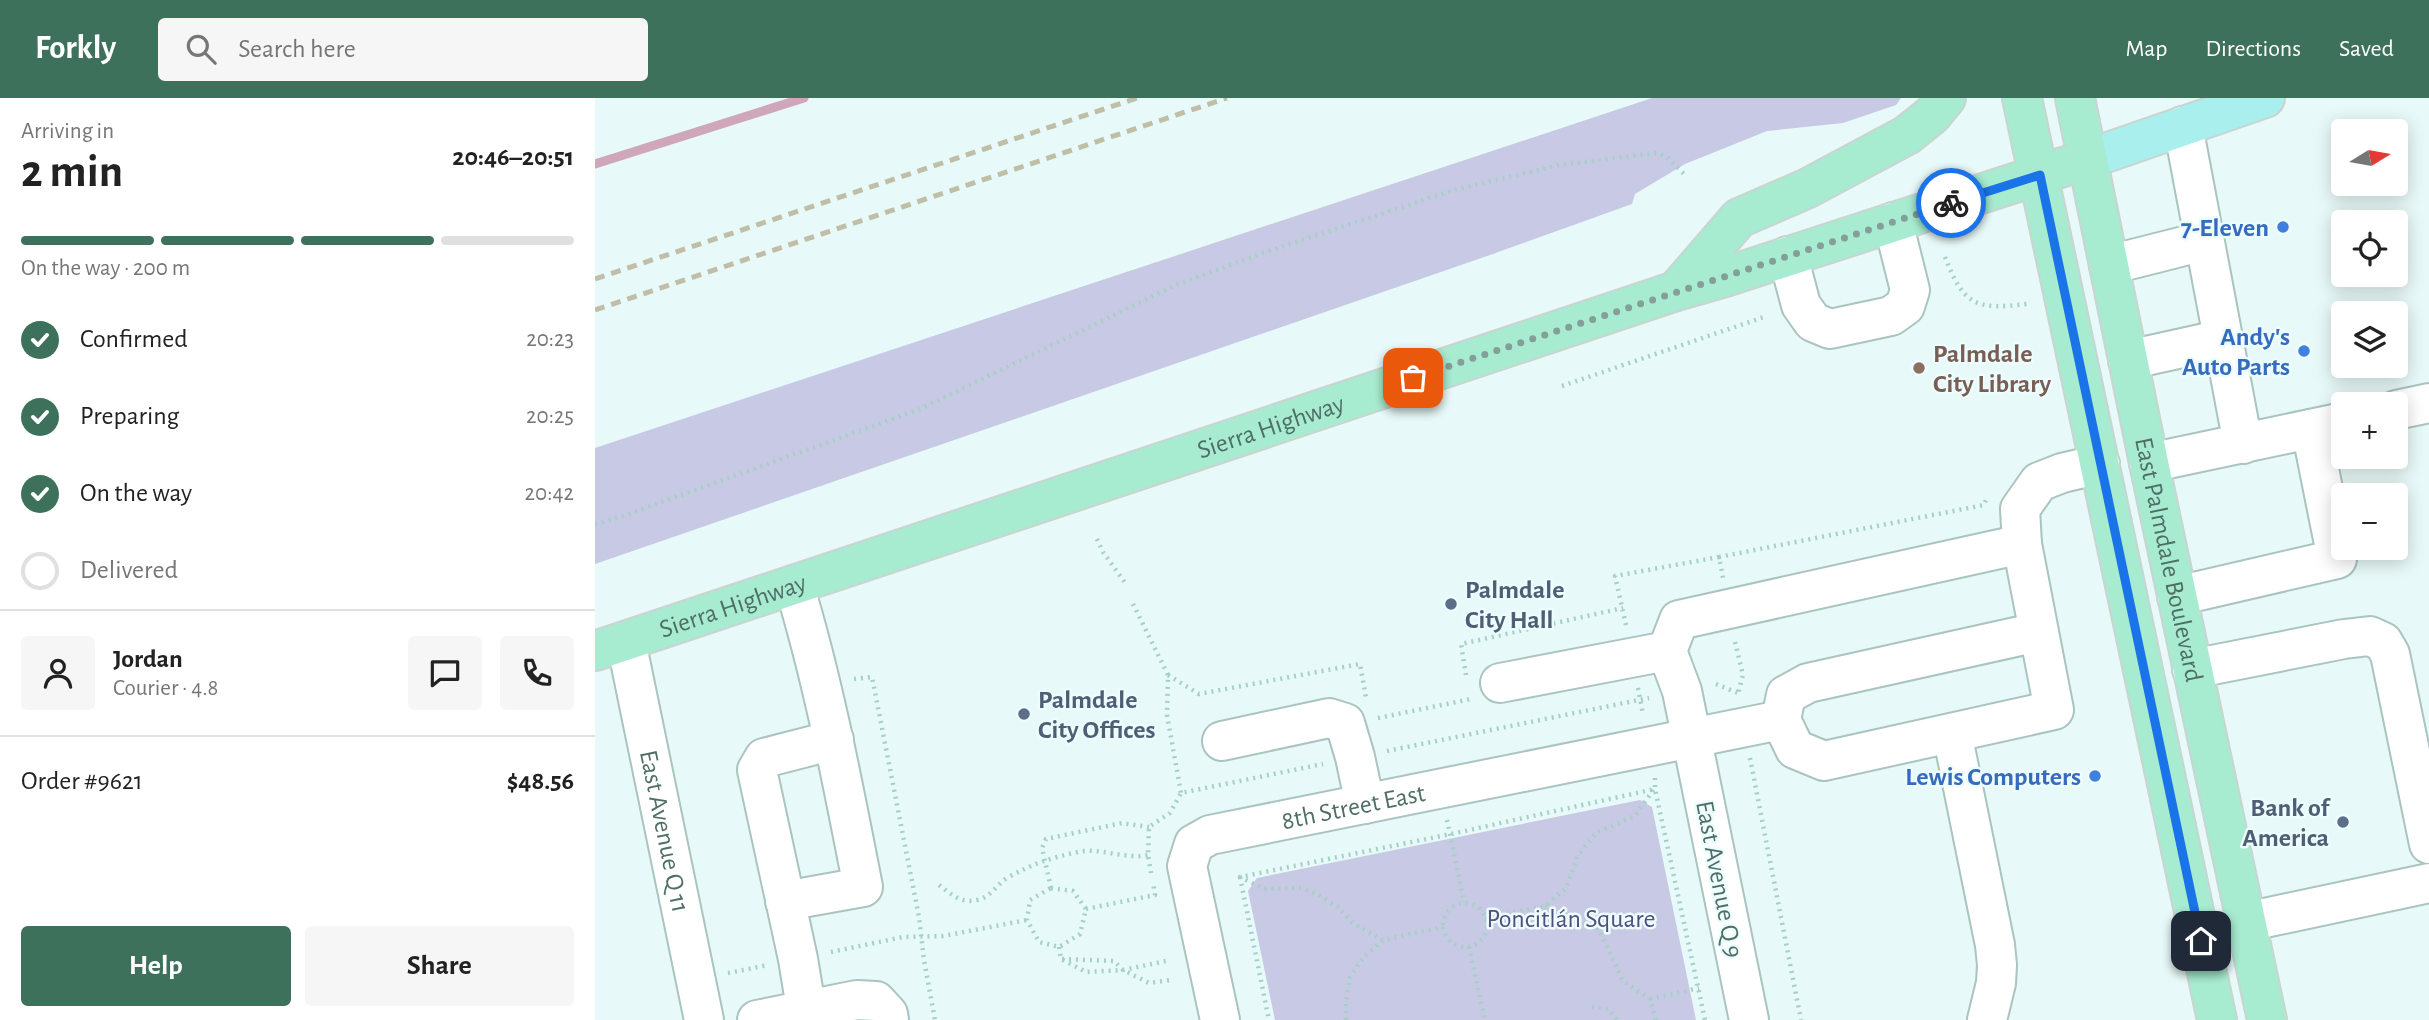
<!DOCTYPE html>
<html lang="en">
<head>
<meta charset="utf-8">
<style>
	body { margin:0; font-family:"Alegreya Sans",sans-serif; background:#f6f6f6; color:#222; height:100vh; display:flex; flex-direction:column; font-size:26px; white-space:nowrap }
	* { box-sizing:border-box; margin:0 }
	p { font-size:23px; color:#767676 }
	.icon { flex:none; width:38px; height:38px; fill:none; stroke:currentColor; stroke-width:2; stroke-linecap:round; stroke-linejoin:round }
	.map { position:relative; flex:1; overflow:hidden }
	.details { display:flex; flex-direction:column; background:#fff; width:595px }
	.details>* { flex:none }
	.needle { width:46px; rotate:79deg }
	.tools { position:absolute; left:1736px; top:21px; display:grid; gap:14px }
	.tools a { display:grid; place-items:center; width:77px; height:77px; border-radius:7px; background:#fff; box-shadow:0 4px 18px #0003; font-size:35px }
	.pin { position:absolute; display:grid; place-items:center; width:60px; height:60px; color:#fff; margin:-30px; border-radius:14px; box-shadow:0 4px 10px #0006 }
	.courier { position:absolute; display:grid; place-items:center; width:70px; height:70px; margin:-35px; border:5px solid #1a73e8; border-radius:50%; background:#fff; color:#222; box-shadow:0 2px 9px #0007 }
	.summary em { font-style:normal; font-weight:700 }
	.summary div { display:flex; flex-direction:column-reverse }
	.summary { display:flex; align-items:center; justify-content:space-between; height:119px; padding:0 21px }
	h1 { font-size:46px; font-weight:700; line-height:52px }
	.bar { display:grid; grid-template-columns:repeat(4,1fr); gap:10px 7px; align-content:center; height:84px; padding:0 21px }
	.bar i { height:9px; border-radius:5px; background:#e0e0e0 }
	.bar .on { background:#3d715b }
	.bar p { grid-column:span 4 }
	.line { display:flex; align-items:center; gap:18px; padding:0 21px; border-top:2px solid #e0e0e0 }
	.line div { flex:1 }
	.round { display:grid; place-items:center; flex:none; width:74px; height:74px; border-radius:7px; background:#f6f6f6 }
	ol { padding:0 21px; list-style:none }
	li { display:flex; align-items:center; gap:21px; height:77px }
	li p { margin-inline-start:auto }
	li .icon { padding:7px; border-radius:50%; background:#3d715b; color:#fff; stroke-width:4 }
	li:last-child { color:#767676 }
	li i { width:38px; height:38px; border:4px solid #e0e0e0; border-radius:50% }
	.cta { display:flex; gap:14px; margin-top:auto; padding:14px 21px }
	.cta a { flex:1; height:80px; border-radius:7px; background:#3d715b; color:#fff; font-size:28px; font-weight:700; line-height:80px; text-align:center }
	.cta a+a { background:#f6f6f6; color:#222 }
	header { display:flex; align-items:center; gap:42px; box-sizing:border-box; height:98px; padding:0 35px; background:#3d715b; color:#fff }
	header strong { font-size:33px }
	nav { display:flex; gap:38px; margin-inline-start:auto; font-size:24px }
	.search { width:490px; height:63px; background:#f6f6f6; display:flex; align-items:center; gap:18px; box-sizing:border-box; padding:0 24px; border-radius:7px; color:#767676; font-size:26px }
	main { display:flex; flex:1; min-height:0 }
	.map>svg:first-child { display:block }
	.green { fill:#c8c9e5 }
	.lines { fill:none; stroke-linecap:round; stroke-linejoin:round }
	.stream { stroke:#d0a6bb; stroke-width:9 }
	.minor-casing { stroke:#aac4bf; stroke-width:42 }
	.major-casing { stroke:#cad4d1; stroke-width:42 }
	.highway-casing { stroke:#cad4d1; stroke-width:42 }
	.path { stroke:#a6d0c5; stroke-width:4.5; stroke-dasharray:2 5; stroke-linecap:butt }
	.minor { stroke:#fff; stroke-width:38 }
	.major { stroke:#a9efed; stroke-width:38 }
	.highway { stroke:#a7ebd0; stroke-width:38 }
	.rail { stroke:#c1bea7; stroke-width:5; stroke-dasharray:10 7; stroke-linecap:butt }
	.done { stroke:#849f99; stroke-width:7; stroke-dasharray:0 12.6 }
	.route { stroke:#1a73e8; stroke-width:9 }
	.shop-dot { fill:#3f7fe0; stroke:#edfcfc; stroke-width:2.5 }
	.education-dot { fill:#8d6e63; stroke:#edfcfc; stroke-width:2.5 }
	.service-dot { fill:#5c6f8a; stroke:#edfcfc; stroke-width:2.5 }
	.labels { text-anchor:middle; stroke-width:5; stroke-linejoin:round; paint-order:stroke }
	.shop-label { font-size:26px; font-weight:bold; fill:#366cbe; stroke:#edfcfc; text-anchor:end }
	.education-label { font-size:26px; font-weight:bold; fill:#785e54; stroke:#edfcfc; text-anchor:start }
	.street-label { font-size:26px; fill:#4f6f66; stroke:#edfcfc }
	.service-label { font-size:26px; font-weight:bold; fill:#4e5e75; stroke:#edfcfc; text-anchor:start }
	.park-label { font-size:26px; fill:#514f7f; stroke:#edfcfc }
</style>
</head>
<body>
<header>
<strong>Forkly</strong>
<div class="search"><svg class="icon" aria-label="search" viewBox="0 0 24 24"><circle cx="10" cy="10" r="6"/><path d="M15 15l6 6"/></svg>Search here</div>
<nav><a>Map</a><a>Directions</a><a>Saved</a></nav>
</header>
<main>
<section class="details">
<div class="summary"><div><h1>2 min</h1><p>Arriving in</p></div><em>20:46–20:51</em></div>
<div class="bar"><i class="on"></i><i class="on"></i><i class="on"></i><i></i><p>On the way · 200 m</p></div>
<ol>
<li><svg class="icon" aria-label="check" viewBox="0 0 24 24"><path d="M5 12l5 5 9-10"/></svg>Confirmed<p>20:23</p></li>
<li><svg class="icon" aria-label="check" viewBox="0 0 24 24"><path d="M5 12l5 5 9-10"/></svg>Preparing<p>20:25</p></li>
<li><svg class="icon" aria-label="check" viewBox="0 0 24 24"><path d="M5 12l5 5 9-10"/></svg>On the way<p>20:42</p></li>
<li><i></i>Delivered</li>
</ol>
<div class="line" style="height:126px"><a class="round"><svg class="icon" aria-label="person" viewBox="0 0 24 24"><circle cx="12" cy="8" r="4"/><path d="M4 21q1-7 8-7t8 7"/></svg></a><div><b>Jordan</b><p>Courier · 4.8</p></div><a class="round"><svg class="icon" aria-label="chat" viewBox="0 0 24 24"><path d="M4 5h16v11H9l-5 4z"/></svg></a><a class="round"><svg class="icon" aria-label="phone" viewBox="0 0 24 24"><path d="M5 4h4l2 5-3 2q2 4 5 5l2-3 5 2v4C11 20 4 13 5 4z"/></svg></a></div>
<div class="line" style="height:91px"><div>Order #9621</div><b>$48.56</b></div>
<div class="cta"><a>Help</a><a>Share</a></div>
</section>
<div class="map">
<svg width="1834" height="922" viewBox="0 0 1834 922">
	<rect width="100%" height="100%" fill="#e7f9f8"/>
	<path class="green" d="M1057 0H1306L1301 7 1248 25 1172 33 1090 66 1040 96 1037 106 895 157 0 466V350Z
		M1045 702 1057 709 1101 922H680L653 793 662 780Z"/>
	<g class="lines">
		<path class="stream" d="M0 66 209 0"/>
		<defs>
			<g id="minor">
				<path d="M1588 28 1648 346"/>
				<path d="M1193 158 1206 207 1218 224 1235 231 1296 218 1310 208 1315 192 1298 124"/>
				<path d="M1514 167 1609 143"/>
				<path d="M1533 262 1628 241"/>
				<path d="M1801 312 1834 305"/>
				<path d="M1554 365 1748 324"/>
				<path d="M1582 498 1742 461 1716 331"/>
				<path d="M1443 534 1213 585 1191 597 1186 622 1200 651 1229 663 1459 612 1427 446 1425 411 1444 384 1467 375 1505 366"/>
				<path id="s1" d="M31 543 109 922"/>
				<path d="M1597 571 1749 541 1775 538 1788 544 1795 556 1834 746"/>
				<path d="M905 585 1072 553"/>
				<path d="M1357 635 1400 847 1402 867 1401 885 1392 922"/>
				<path d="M627 643 734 620 750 625 760 659 770 706"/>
				<path d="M190 803 268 789C248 687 229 586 199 487"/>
				<path d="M1651 824 1834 785"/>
				<path d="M162 922 262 902 281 903 293 916 294 922"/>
				<path d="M213 922 203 861 162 672 169 660 239 642"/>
				<path id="s2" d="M625 922 592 768 599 746 615 737 1186 622"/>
				<path d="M1154 922 1087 593 1072 553 1084 522 1427 446"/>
			</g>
			<path id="major" d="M1493 61 1670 0"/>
			<g id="highway">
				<path d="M1427 0 1622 922"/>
				<path id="s3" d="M1480 0 1554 365 1672 922"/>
				<path d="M1081 193 1144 120 1213 90 1312 37 1337 17 1351 0"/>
				<path id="s4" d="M0 553 1081 193 1130 179 1493 61"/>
			</g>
		</defs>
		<use href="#minor" class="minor-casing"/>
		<use href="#major" class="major-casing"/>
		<use href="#highway" class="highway-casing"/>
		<path class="path" d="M1350 159C1369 208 1381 212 1432 206
			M967 288 1172 218
			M0 426 28 418 325 311 583 186 671 154 862 91 965 67 1060 55 1071 58 1090 77
			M502 441 508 454 531 486
			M1124 459 1389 407 1391 402
			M538 506 573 577 572 617 586 695
			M1031 527 1020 478 1124 459 1128 480
			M1140 544 1148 577 1143 596
			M573 577 604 596 765 566 771 600
			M871 577 866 546 1028 510
			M259 581 277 579 324 819 329 862 340 922
			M1121 586 1143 595
			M1043 590 1048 616
			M783 620 876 601 875 599
			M792 653 1054 600
			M1155 660 1206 922
			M1060 680V691L1110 922
			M852 722 869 803
			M556 775 553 757 554 729 575 715 586 695 728 666
			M645 779 674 922
			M344 787C356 796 366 806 382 802 396 799 401 787 412 780 437 766 455 760 483 754 506 749 529 762 553 757
			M456 790 478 793 491 811 485 836 464 849 444 844 432 822 435 802Z
			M456 790 447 750 451 741 527 725 554 729
			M848 827a22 22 0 1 1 44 0a22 22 0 1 1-44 0Z
			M950 808 1004 831 1028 883 1055 901 1061 922
			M491 811 560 797 558 784
			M891 820 950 808 971 790 983 757 1002 734 1040 718 1059 691
			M788 842 759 826 743 809 722 796 707 790 669 791 645 779 856 736 1060 691
			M464 849 466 861 491 874 528 872 571 863
			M874 849 890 922
			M236 854 308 839 348 838 432 822
			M467 861 519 863 528 872 554 885 575 882
			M133 875 173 867
			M1055 901 1104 890
			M997 909 1014 911 1022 922
			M751 922V903L755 879 768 860 788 842 848 829"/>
		<use href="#minor" class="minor"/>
		<use href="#major" class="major"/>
		<use href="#highway" class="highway"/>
		<path class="rail" d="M0 181 542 0
			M0 212 632 0"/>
	</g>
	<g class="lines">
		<path class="done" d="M818 280C997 221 1177 164 1356 105"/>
		<path class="route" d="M1356 105 1445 77 1606 843"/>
	</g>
	<g class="shop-dot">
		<circle cx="1688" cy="129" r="7"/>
		<circle cx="1709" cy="253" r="7"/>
		<circle cx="1500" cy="678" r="7"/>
	</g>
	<circle class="education-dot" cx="1324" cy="270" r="7"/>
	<g class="service-dot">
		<circle cx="856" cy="506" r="7"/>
		<circle cx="429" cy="616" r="7"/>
		<circle cx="1748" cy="724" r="7"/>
	</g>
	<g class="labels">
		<g class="shop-label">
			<text x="1674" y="138">7-Eleven</text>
			<text x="1695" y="247">Andy's<tspan x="1695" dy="30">Auto Parts</tspan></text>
			<text x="1486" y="687">Lewis Computers</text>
		</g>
		<g class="education-label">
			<text x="1338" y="264">Palmdale<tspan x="1338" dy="30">City Library</tspan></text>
		</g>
		<g class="street-label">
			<text dy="9" stroke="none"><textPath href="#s4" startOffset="712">Sierra Highway</textPath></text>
			<text dy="9" stroke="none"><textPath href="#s3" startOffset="471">East Palmdale Boulevard</textPath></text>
			<text dy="9" stroke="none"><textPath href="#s4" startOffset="145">Sierra Highway</textPath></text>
			<text dy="9" stroke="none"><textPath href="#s2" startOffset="345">8th Street East</textPath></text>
			<text dy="9" stroke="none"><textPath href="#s1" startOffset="194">East Avenue Q 11</textPath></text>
			<text transform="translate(1125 781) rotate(79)" y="9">East Avenue Q 9</text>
		</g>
		<g class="service-label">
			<text x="870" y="500">Palmdale<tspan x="870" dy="30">City Hall</tspan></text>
			<text x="443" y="610">Palmdale<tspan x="443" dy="30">City Offices</tspan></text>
			<text x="1734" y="718" text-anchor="end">Bank of<tspan x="1734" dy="30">America</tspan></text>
		</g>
		<g class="park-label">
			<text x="976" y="829">Poncitlán Square</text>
		</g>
	</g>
</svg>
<div class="tools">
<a><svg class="needle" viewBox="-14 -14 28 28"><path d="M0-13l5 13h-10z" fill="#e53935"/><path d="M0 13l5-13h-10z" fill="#767676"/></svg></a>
<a><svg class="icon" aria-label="locate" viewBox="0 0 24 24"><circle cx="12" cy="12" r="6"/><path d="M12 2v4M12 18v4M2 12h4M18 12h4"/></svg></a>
<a><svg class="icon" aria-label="layers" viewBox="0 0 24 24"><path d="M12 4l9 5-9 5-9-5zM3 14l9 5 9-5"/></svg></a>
<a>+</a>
<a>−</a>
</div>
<div class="pin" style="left:818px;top:280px;background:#ea580c"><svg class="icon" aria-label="bag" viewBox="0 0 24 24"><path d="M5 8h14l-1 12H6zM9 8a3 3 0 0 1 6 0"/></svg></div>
<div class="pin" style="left:1606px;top:843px;background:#1f2937"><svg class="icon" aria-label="home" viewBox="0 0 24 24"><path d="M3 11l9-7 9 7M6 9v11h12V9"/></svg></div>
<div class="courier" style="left:1356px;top:105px"><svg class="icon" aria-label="bike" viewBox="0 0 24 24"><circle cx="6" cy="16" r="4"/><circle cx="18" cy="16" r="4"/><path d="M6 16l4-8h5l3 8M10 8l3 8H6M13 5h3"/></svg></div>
</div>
</main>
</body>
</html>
